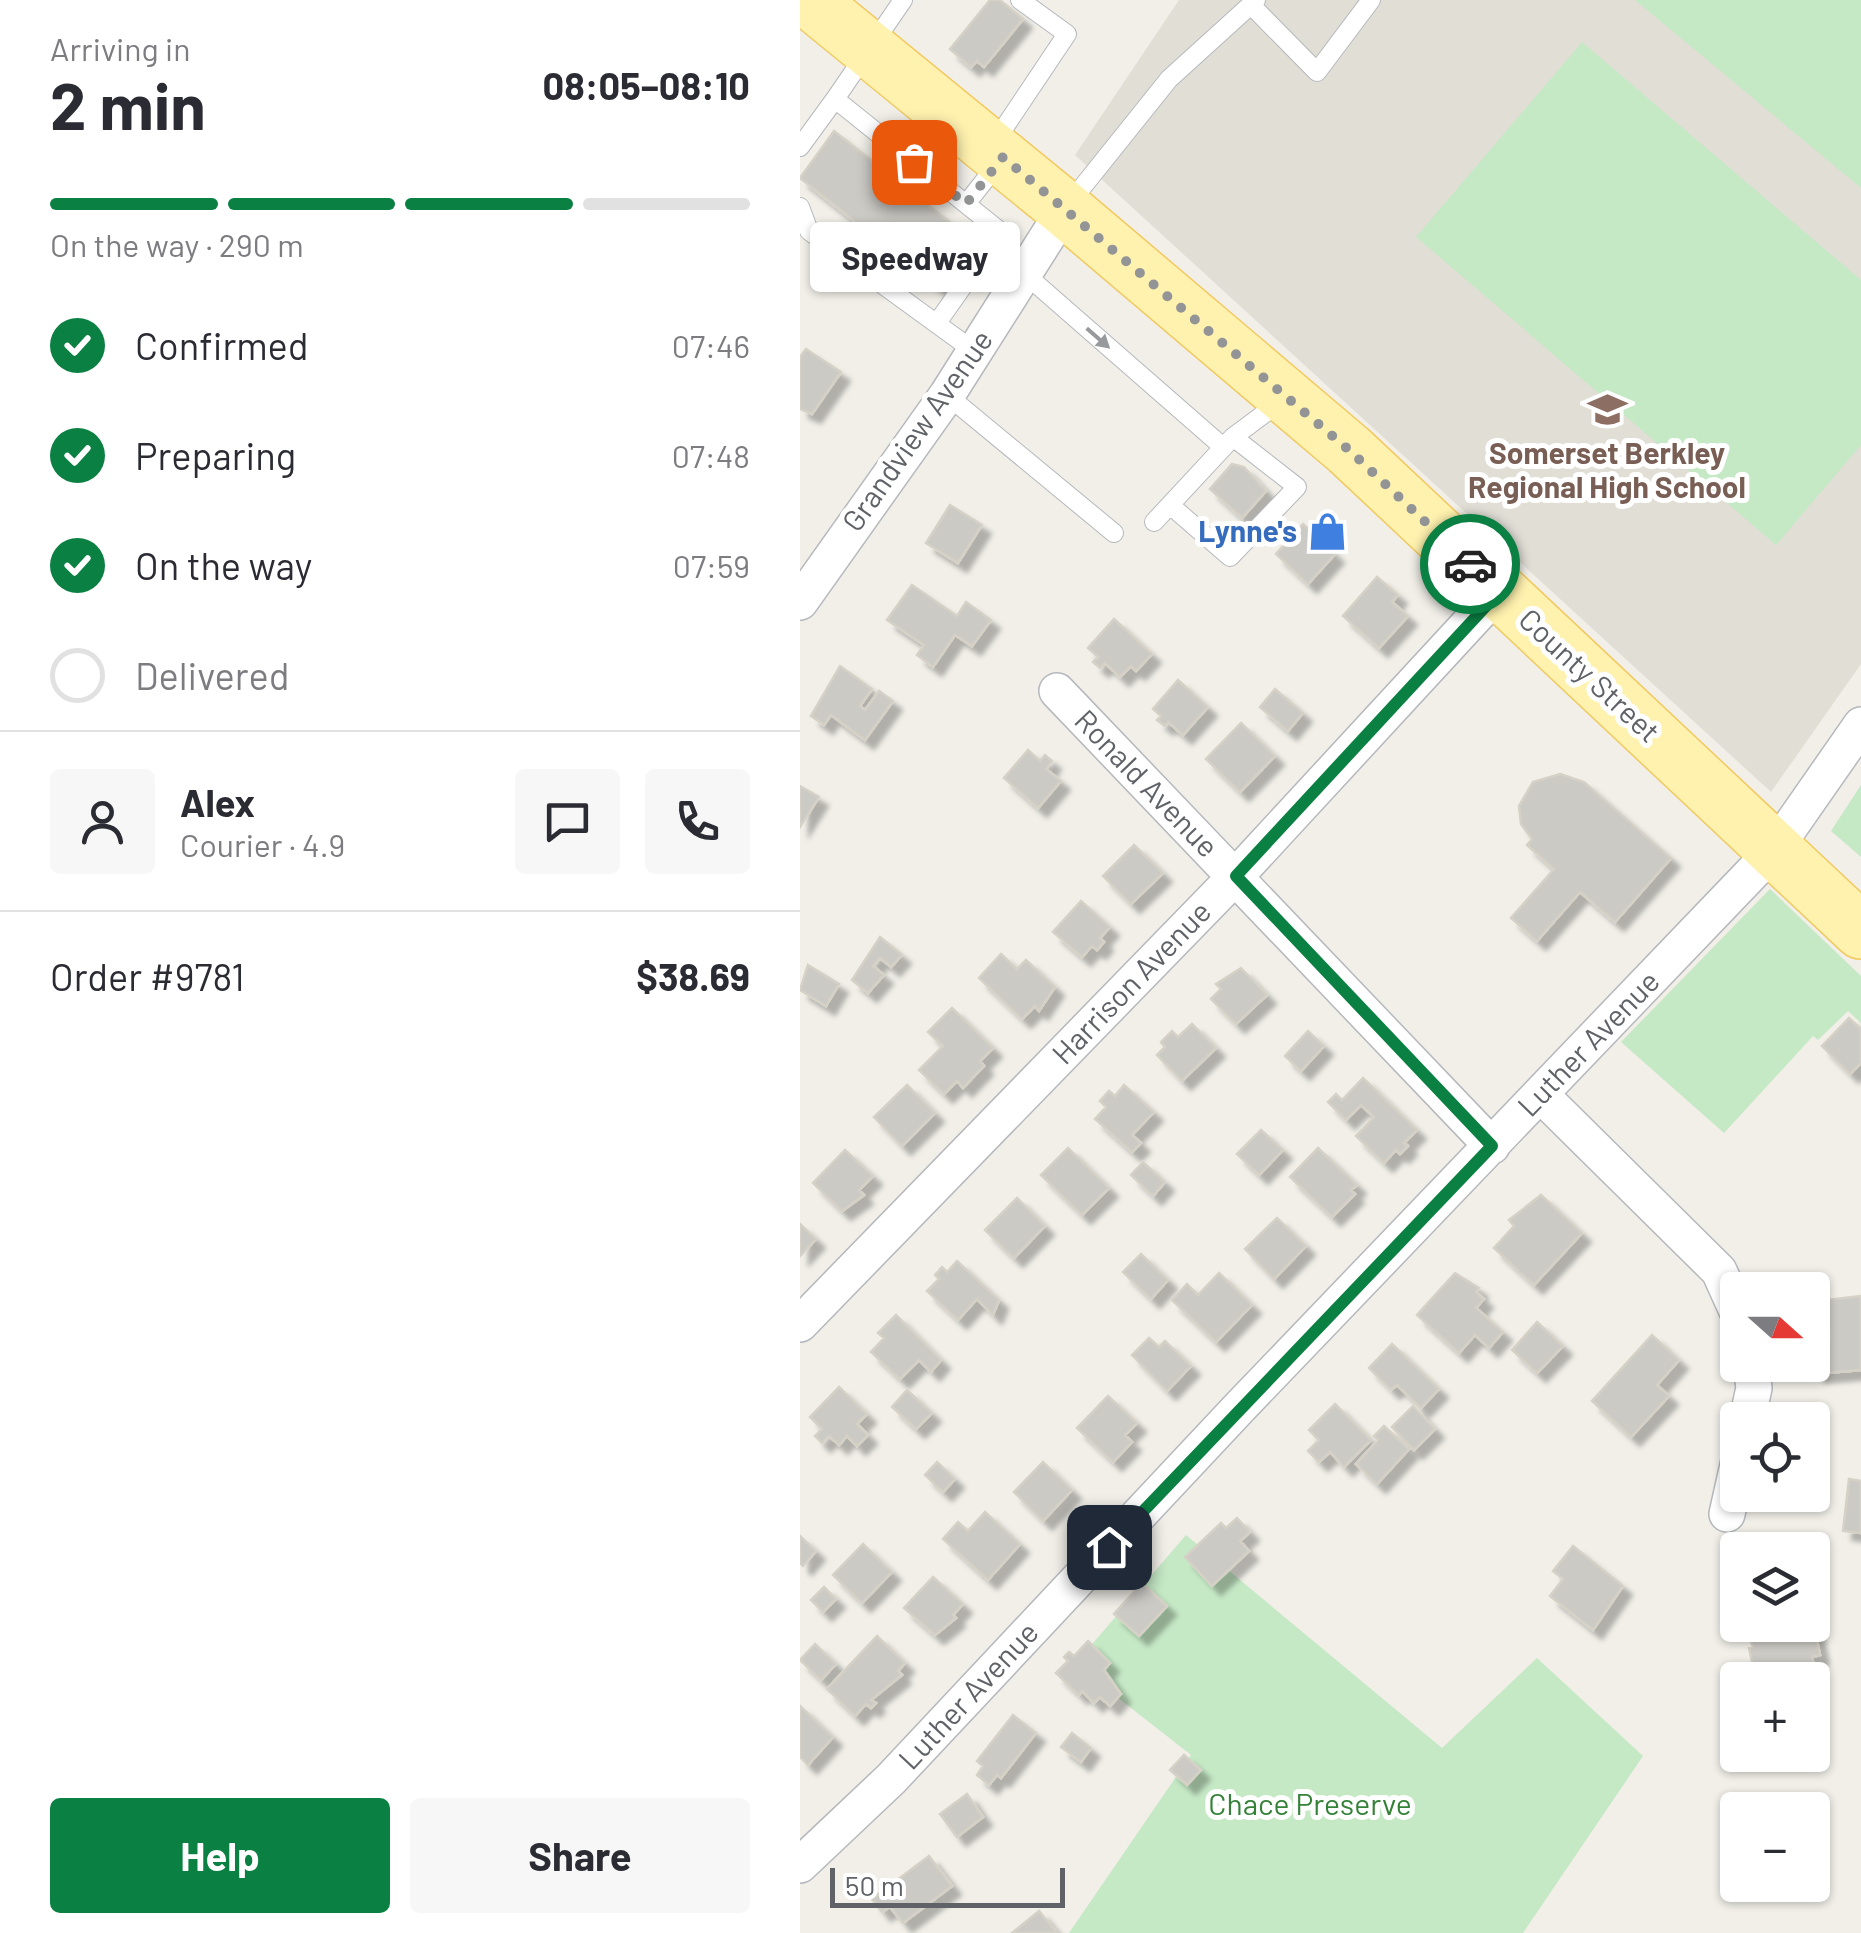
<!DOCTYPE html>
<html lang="en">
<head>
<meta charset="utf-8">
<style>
	body { margin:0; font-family:Barlow,sans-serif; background:#f7f7f7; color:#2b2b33; height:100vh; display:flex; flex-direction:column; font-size:38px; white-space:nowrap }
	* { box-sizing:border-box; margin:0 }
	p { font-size:32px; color:#7c7c81 }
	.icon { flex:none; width:55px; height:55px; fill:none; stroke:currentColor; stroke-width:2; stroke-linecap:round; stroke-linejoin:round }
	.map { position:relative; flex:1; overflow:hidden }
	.sheet { display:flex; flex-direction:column; background:#fff; width:800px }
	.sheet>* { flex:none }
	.needle { width:65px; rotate:111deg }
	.tools { position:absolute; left:920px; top:1272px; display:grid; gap:20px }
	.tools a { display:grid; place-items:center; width:110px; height:110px; border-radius:10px; background:#fff; box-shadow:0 2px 8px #0004; font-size:50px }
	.scale { position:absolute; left:30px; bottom:25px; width:235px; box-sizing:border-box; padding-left:10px; border:5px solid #5f6368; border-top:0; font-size:28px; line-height:35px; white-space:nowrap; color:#5f6368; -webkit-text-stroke:8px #fff; paint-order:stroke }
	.pin { position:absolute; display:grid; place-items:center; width:85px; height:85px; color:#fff; margin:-42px; border-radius:20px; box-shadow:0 5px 15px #0006 }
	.courier { position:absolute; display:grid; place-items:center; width:100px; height:100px; margin:-50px; border:8px solid #0b8043; border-radius:50%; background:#fff; color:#222; box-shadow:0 2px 12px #0007 }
	.bubble { position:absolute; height:70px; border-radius:10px; background:#fff; box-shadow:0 2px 8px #0004; font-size:32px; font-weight:700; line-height:70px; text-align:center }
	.overview em { font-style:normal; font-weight:700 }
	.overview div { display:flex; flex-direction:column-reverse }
	.overview { display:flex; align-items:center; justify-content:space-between; height:170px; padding:0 50px }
	h1 { font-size:65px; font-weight:700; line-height:75px }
	.bar { display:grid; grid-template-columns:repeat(4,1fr); gap:15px 10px; align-content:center; height:120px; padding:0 50px }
	.bar i { height:12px; border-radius:8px; background:#e1e1e2 }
	.bar .current { background:#0b8043 }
	.bar p { grid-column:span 4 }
	.line { display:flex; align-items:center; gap:25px; padding:0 50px; border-top:2px solid #e1e1e2 }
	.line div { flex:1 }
	.round { display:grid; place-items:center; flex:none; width:105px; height:105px; border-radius:10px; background:#f7f7f7 }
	ol { padding:0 50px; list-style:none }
	li { display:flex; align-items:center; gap:30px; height:110px }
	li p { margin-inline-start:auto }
	li .icon { padding:10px; border-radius:50%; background:#0b8043; color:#fff; stroke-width:4 }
	li:last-child { color:#7c7c81 }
	li i { width:55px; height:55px; border:5px solid #e1e1e2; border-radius:50% }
	.cta { display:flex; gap:20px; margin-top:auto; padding:20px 50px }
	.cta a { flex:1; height:115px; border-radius:10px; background:#0b8043; color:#fff; font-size:40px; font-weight:700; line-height:115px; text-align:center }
	.cta a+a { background:#f7f7f7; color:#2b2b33 }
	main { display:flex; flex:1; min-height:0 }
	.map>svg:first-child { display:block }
	.education { fill:#e1ded6 }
	.green { fill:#c5e8c5 }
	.building { fill:#cccac5; stroke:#d6d1c6; stroke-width:2.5; filter:url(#shadow) }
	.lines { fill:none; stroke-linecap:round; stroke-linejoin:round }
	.service-casing { stroke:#b5b8bc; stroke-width:20 }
	.minor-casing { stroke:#b5b8bc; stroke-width:38 }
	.primary-casing { stroke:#f2c960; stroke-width:58 }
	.service { stroke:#fff; stroke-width:18 }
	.minor { stroke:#fff; stroke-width:35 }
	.primary { stroke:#fff2af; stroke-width:55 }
	.oneway { fill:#979a9d }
	.done { stroke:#929495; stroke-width:10; stroke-dasharray:0 18 }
	.route { stroke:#0b8043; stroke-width:12 }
	.labels { text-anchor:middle; stroke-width:10; stroke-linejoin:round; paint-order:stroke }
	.street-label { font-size:30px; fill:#5f6368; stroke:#fff }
	.education-label { font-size:30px; font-weight:bold; fill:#785e54; stroke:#fff }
	.shop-label { font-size:30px; font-weight:bold; fill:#366cbe; stroke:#fff; text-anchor:end }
	.park-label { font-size:30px; fill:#348238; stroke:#fff }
</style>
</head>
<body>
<main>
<section class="sheet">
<div class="overview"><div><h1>2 min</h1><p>Arriving in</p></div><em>08:05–08:10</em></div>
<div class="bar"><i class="current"></i><i class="current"></i><i class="current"></i><i></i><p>On the way · 290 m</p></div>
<ol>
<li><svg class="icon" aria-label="check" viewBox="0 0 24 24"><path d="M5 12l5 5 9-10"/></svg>Confirmed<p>07:46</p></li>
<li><svg class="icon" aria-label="check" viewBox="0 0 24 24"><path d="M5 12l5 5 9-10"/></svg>Preparing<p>07:48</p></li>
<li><svg class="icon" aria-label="check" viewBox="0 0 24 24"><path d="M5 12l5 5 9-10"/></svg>On the way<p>07:59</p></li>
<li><i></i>Delivered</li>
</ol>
<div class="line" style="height:180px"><a class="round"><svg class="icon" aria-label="person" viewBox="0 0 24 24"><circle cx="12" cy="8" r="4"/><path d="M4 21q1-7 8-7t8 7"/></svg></a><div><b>Alex</b><p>Courier · 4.9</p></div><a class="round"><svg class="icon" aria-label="chat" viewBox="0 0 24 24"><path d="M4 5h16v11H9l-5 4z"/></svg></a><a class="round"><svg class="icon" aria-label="phone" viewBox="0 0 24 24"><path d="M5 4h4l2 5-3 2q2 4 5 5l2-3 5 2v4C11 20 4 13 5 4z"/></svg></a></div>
<div class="line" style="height:130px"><div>Order #9781</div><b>$38.69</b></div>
<div class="cta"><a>Help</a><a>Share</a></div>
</section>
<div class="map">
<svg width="1061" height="1933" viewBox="0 0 1061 1933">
	<defs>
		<filter id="shadow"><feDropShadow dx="9" dy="9" stdDeviation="2.5" flood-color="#0004"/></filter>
	</defs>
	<rect width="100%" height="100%" fill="#f1efe8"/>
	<path class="education" d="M379 0H1061V664L971 792 275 155Z"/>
	<path class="green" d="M835 0H1061V188Z
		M782 42 1061 280V445L976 545 616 237Z
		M1061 785V857L1031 831Z
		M970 889 1061 976V1023L1048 1011 1018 1040 1013 1036 924 1133 821 1042Z
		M386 1535 642 1748 737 1658 843 1756 723 1933H269L391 1755 275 1664Z"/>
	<path class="building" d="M190 0H200L223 19 184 67 177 61 171 67 150 49Z
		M34 131 175 242 139 288 0 178Z
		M6 349 41 372 12 414 0 409V357Z
		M432 464 444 467 466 491 442 518 410 489Z
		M150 505 182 525 158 563 126 543Z
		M503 524 535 554 508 584 476 554Z
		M577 577 598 595 592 602 608 616 579 648 543 616Z
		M112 585 157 616 166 602 191 620 172 646 155 635 133 667 117 655 124 645 87 620Z
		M314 619 352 654 336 671 331 666 320 677 305 663 300 668 293 662 298 657 288 648Z
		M40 666 72 689 60 706 65 710 79 691 93 701 65 740 31 715 24 725 11 716Z
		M378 680 408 707 383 735 368 722 365 726 357 720 361 716 353 709Z
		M475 689 503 713 488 731 460 707Z
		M441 723 475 756 440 792 406 759Z
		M228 750 240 761 245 755 252 761 246 769 261 781 238 808 204 778Z
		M760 774 784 782 871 858 815 922 780 892 737 941 711 918 754 869 727 845 732 839 721 824 719 806 733 782Z
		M0 786 19 797 0 827Z
		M334 845 363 873 331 904 303 876Z
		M281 901 310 927 300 938 304 942 297 950 292 946 282 957 253 932Z
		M80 937 102 955 91 967 80 958 73 966 84 975 68 993 52 980Z
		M201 954 217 969 226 960 255 987 239 1011 235 1006 222 1019 179 978Z
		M8 965 39 984 26 1006 0 990Z
		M441 968 467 995 436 1024 411 999 421 989 416 984Z
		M152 1008 193 1048 180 1061 184 1066 163 1088 157 1081 144 1094 119 1070 143 1046 128 1032Z
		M1049 1018 1061 1029V1063L1050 1074 1022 1046Z
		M392 1024 416 1048 382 1081 357 1055 365 1047 361 1042 372 1031 378 1037Z
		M508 1031 524 1046 501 1071 485 1056Z
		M563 1078 617 1130 604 1143 608 1146 600 1154 596 1150 584 1163 556 1136 574 1117 561 1105 546 1120 528 1102 536 1094 542 1100Z
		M107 1085 135 1113 102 1146 74 1117Z
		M324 1085 354 1112 332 1135 341 1143 332 1152 295 1119 306 1107 300 1101 309 1091 315 1096Z
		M461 1130 483 1150 459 1175 437 1154Z
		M268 1148 309 1188 282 1215 241 1175Z
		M518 1148 557 1185 551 1190 555 1194 532 1217 490 1177Z
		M45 1150 73 1176 59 1190 64 1195 42 1211 13 1183Z
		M343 1162 365 1182 353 1196 331 1175Z
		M741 1195 782 1233 734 1285 694 1248 714 1226 709 1220Z
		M217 1198 245 1226 214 1258 185 1230Z
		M477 1218 506 1246 474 1279 445 1249Z
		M0 1224 16 1239 0 1256Z
		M341 1254 368 1280 351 1299 323 1272Z
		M157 1261 199 1300 193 1315 177 1299 158 1320 127 1291 139 1279 135 1275 142 1267 147 1272Z
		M419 1273 452 1305 416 1342 372 1300 387 1284 398 1295Z
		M655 1273 679 1288 676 1292 684 1299 676 1308 703 1332 689 1348 675 1335 659 1353 617 1315Z
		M1061 1296V1370L1016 1374 1012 1340 1030 1339 1026 1300Z
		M96 1315 141 1360 131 1372 119 1360 100 1379 71 1352 84 1338 78 1333Z
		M737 1322 763 1346 737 1373 712 1350Z
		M852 1335 879 1360 857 1385 869 1396 831 1437 792 1401Z
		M349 1338 359 1347 365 1341 391 1366 367 1391 332 1355Z
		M592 1344 639 1389 621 1408 597 1385 591 1390 569 1368Z
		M39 1387 67 1414 57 1424 68 1435 57 1446 47 1436 39 1445 29 1436 22 1443 15 1436 22 1429 10 1417Z
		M107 1390 132 1413 116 1429 92 1407Z
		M308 1396 337 1423 325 1435 332 1442 313 1462 277 1428Z
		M535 1404 571 1440 544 1467 530 1452 519 1462 508 1451 519 1440 509 1430Z
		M613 1406 635 1429 614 1450 592 1427Z
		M584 1426 609 1449 577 1484 556 1464 578 1440 574 1436Z
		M137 1462 155 1479 143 1492 125 1475Z
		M243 1462 272 1490 243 1521 214 1492Z
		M1049 1479 1061 1481V1533L1043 1531Z
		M185 1512 220 1544 188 1580 143 1539 158 1522 168 1531Z
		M437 1518 450 1532 440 1541 449 1551 412 1586 385 1557 421 1523 426 1528Z
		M0 1536 16 1551 3 1566 0 1563Z
		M63 1544 92 1572 62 1603 33 1575Z
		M773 1546 823 1586 793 1630 750 1596 763 1579 753 1571Z
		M133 1577 163 1604 153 1615 156 1618 135 1635 104 1608Z
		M342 1583 367 1606 339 1636 314 1614Z
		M24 1587 36 1599 23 1612 11 1600Z
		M1014 1626 1020 1655 1012 1657 1016 1677 956 1680 949 1648 953 1647 951 1641Z
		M77 1636 105 1663 98 1671 102 1675 71 1700 76 1703 71 1708 66 1704 55 1716 27 1689Z
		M288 1641 310 1663 304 1670 321 1694 310 1706 300 1697 294 1703 282 1691 279 1695 256 1673 268 1661 264 1657 269 1652 274 1656Z
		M15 1644 36 1664 21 1680 0 1660Z
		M0 1706 33 1737 8 1765 0 1757Z
		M213 1715 236 1733 201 1778 197 1775 189 1785 177 1775 183 1766 177 1761Z
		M272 1733 291 1748 281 1762 261 1747Z
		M384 1755 401 1770 387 1785 370 1770Z
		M167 1794 183 1817 157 1837 140 1814Z
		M129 1856 152 1886 103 1923 90 1907 82 1912 72 1899Z
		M239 1911 257 1933H212Z"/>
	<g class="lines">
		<defs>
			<path id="service" d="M103 0 35 99 166 204 200 161
				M451 5 517 72 571 0
				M194 143 267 34 220 0
				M0 147 35 99
				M268 205 369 79 456 0
				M0 207 9 231 174 351
				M225 274 423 447
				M137 323 201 232 166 204
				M147 395 314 533
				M370 505 430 557 497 487 433 437
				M354 522 433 437 480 402"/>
			<path id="minor" d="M0 602 147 395 265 209
				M257 691 692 1146
				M741 1095 919 1271 938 1313
				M0 1324 435 877 699 591
				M947 1420 954 1388 951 1365
				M927 1514 938 1465
				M0 1865 91 1779 439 1408 974 850 1061 725"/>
			<path id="primary" d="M9 0 265 209 549 450 1061 931"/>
		</defs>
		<use href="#service" class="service-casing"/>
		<use href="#minor" class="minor-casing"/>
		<use href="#primary" class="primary-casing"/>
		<use href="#service" class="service"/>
		<use href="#minor" class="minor"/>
		<use href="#primary" class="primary"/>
	</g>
	<defs><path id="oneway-solid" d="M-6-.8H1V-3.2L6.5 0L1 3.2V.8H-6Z" transform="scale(2.5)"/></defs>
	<use class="oneway" href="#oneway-solid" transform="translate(298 338) rotate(41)"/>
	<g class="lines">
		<path class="done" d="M114 162 166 204 203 157 549 450 670 564"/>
		<path class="route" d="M309 1547 692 1146 436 876 699 592 670 564"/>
	</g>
	<defs>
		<symbol id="school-bare" viewBox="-9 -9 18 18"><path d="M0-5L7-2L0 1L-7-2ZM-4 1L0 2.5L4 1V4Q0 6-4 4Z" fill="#8d6e63" stroke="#fff" stroke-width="2.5" paint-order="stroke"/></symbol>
		<symbol id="shop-bare" viewBox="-9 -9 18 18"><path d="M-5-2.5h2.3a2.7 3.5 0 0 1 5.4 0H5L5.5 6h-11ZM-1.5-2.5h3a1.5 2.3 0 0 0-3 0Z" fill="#3f7fe0" stroke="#fff" stroke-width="2.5" paint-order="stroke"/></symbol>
	</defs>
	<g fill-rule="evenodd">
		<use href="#school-bare" x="780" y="382" width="55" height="55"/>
		<use href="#shop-bare" x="500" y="504" width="55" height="55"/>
	</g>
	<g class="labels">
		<g class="street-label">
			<text transform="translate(118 431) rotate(-55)" y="10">Grandview Avenue</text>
			<text transform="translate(789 676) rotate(43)" y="10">County Street</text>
			<text transform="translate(346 784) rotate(46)" y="10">Ronald Avenue</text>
			<text transform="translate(332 983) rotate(-46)" y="10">Harrison Avenue</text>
			<text transform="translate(789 1044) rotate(-46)" y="10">Luther Avenue</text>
			<text transform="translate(169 1696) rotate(-47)" y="10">Luther Avenue</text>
		</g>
		<g class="education-label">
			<text x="807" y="464">Somerset Berkley<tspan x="807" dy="34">Regional High School</tspan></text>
		</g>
		<g class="shop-label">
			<text x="497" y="542">Lynne's</text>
		</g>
		<g class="park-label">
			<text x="510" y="1815">Chace Preserve</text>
		</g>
	</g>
</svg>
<div class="tools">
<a><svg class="needle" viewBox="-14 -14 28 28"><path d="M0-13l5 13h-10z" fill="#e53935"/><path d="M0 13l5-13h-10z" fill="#7c7c81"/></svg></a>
<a><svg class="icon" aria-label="locate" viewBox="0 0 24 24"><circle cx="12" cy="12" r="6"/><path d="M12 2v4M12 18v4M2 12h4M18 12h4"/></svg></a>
<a><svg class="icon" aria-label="layers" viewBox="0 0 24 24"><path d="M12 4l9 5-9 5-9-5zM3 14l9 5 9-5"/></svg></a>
<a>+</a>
<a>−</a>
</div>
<div class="scale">50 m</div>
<div class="pin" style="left:114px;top:162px;background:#ea580c"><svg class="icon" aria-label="bag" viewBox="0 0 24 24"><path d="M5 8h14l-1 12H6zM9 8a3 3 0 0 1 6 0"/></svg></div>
<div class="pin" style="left:309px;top:1547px;background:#1f2937"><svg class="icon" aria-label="home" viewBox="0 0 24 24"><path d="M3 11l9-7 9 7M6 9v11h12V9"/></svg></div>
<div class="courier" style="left:670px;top:564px"><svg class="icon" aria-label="car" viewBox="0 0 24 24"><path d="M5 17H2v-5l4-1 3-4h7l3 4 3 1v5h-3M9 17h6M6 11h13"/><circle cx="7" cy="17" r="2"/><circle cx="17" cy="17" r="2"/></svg></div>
<div class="bubble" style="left:10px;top:222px;width:210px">Speedway</div>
</div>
</main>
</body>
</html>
